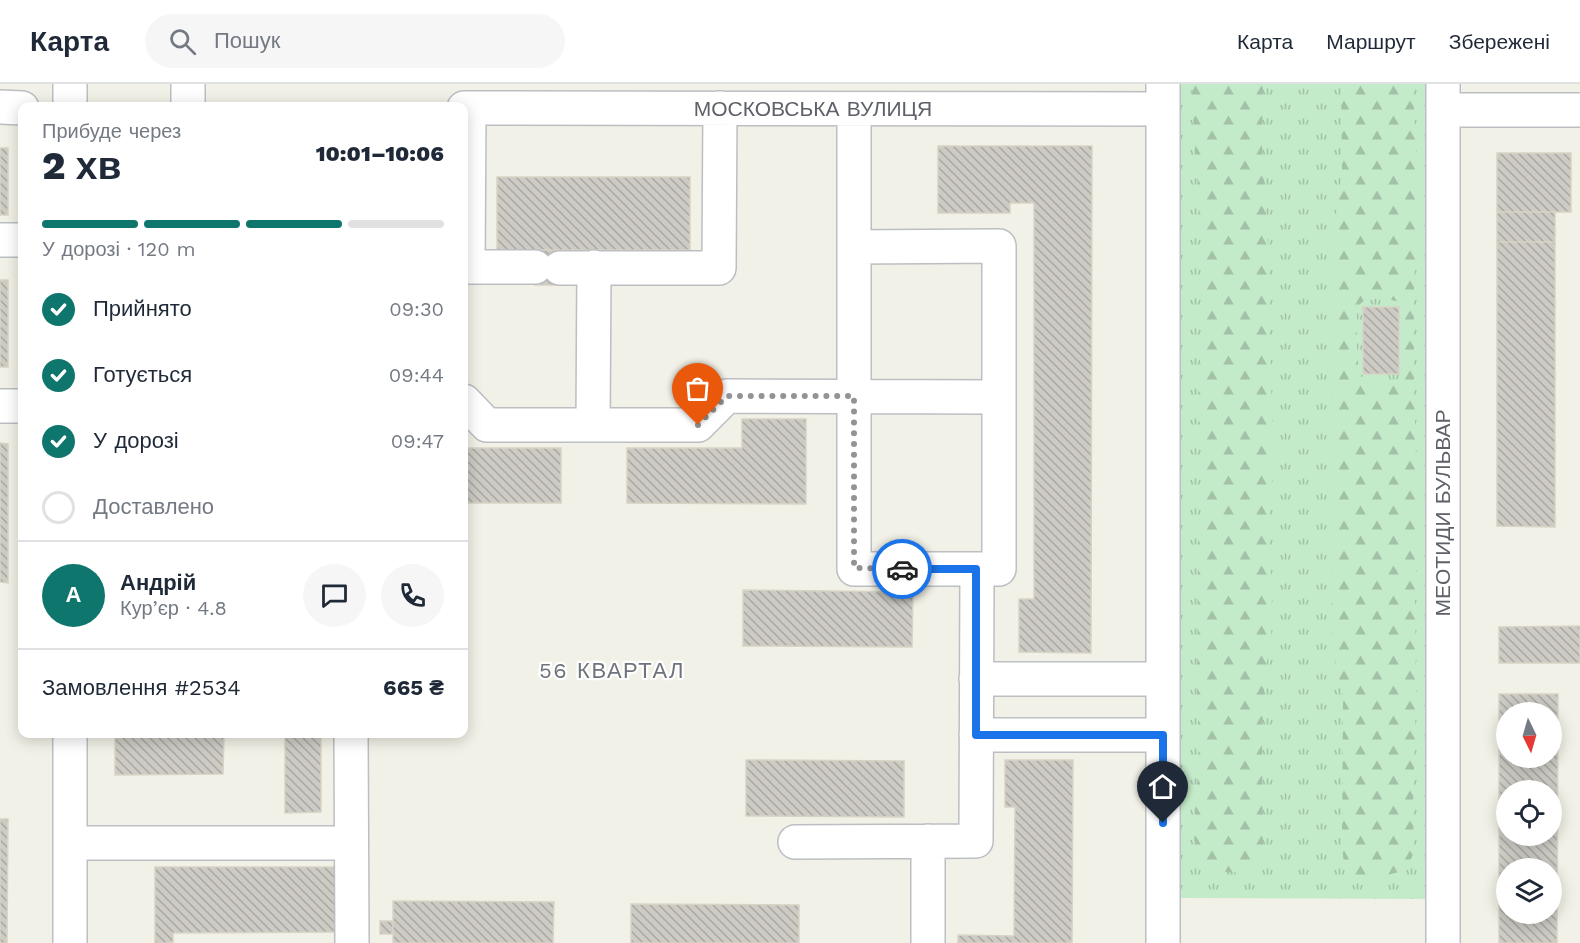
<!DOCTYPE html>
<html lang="uk">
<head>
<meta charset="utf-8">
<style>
	body { margin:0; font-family:"Work Sans",sans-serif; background:#f6f6f7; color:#1f2937; height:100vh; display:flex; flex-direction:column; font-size:22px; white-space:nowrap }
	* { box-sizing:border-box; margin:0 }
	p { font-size:20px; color:#747a83 }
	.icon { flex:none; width:33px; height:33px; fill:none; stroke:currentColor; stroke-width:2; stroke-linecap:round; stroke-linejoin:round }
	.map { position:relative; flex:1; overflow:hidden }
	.sheet { position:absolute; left:18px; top:18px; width:450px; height:636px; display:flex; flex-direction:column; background:#fff; border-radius:12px; box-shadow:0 3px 15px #0003 }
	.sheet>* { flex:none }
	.needle { width:39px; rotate:175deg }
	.buttons { position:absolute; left:1496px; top:618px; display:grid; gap:12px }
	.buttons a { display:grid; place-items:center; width:66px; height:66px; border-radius:50%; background:#fff; box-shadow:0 3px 15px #0003; font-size:30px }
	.pin { position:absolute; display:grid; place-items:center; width:51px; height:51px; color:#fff; margin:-62px -26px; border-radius:50% 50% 50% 0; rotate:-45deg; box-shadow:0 0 6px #0007 }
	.pin .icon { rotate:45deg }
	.courier { position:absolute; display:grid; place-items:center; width:60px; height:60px; margin:-30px; border:4px solid #1a73e8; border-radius:50%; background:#fff; color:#222; box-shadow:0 2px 8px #0007 }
	.head em { font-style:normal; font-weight:800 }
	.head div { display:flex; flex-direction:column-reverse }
	.head { display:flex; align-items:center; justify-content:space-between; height:102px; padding:0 24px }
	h1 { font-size:39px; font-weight:800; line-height:45px }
	.bar { display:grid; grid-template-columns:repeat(4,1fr); gap:9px 6px; align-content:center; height:72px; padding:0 24px }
	.bar i { height:8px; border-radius:4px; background:#e0e1e3 }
	.bar .current { background:#0f766e }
	.bar p { grid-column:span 4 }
	.line { display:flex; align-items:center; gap:15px; padding:0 24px; border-top:2px solid #e0e1e3 }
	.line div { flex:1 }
	.round { display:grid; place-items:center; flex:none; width:63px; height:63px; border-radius:32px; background:#f6f6f7 }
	ol { padding:0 24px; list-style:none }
	li { display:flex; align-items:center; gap:18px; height:66px }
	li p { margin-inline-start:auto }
	li .icon { padding:6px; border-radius:50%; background:#0f766e; color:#fff; stroke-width:4 }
	li:last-child { color:#747a83 }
	li i { width:33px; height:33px; border:3px solid #e0e1e3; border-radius:50% }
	header { display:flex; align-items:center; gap:36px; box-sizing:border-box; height:84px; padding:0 30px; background:#fff; border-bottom:2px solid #e0e1e3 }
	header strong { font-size:28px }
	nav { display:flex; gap:33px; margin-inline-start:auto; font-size:21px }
	.search { width:420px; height:54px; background:#f6f6f7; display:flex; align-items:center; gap:15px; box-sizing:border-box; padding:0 21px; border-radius:33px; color:#747a83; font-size:22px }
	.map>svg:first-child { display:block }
	.grass { fill:url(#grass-tufts) }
	.forest { fill:url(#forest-firs); fill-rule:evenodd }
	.building { fill:url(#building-back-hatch); stroke:#d7d4c5; stroke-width:1.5; fill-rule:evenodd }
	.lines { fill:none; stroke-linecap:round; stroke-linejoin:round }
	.minor-casing { stroke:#bcbec3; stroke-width:36 }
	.minor { stroke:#fff; stroke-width:33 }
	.done { stroke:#919394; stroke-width:6; stroke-dasharray:0 10.8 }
	.route { stroke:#1a73e8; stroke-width:8 }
	.labels { text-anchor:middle; stroke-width:4.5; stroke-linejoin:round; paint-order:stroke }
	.street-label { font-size:21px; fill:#5e6168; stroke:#fff }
	.neighbourhood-label { font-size:22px; letter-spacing:1.5px; fill:#6f737b; stroke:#fff }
</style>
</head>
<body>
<header>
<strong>Карта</strong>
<div class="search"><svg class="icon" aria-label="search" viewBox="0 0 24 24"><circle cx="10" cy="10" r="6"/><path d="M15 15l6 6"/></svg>Пошук</div>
<nav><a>Карта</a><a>Маршрут</a><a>Збережені</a></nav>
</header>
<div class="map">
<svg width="1580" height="859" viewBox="0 0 1580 859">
	<defs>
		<pattern id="grass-tufts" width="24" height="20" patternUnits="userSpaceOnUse" patternTransform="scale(1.5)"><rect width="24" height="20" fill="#c3eac9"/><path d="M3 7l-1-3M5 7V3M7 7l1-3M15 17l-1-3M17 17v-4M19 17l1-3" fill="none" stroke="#a2c1a7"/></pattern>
		<pattern id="forest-firs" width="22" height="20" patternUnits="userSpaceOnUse" patternTransform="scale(1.5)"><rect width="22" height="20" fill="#c3eac9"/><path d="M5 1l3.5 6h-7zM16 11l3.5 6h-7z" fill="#a2c1a7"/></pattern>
		<pattern id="building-back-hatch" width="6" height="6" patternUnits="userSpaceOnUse" patternTransform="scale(1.5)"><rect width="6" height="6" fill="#cdcbc4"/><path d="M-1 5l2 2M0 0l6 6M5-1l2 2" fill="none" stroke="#aaa8a3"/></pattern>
	</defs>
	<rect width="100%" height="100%" fill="#f1f1e7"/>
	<path class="grass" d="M1180 0H1426V815L1180 814Z"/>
	<path class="forest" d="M1191 0H1263L1262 61 1268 161 1273 385 1268 442 1272 510 1271 558 1265 588 1262 654 1263 768 1253 784 1233 789 1216 786 1199 772 1194 754 1199 666 1197 608 1198 460 1204 393 1198 325 1202 229 1201 149Z
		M1341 0H1413L1419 139 1414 197V305L1418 439 1415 512 1416 611 1413 723 1414 769 1405 786C1390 790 1357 804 1346 785 1343 779 1343 768 1342 761L1343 612 1333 568 1331 539 1334 408 1332 307 1334 145 1342 87ZM1388 215 1399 218 1403 223 1404 293C1397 298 1367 297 1360 292L1357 272V226C1361 212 1375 215 1388 215Z"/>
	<path class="building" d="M938 62H1092L1091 569 1019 568V515H1034V119H1010V129H938Z
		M0 64H8V131H0Z
		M1497 69H1571V128H1497Z
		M497 93H690V166H497Z
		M1497 128H1555V158H1497Z
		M1497 158H1555V443L1497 442Z
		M535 166H560V201H535Z
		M0 196H8V283H0Z
		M1363 223H1399V290H1363Z
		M742 335H806V420L627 419V364H742Z
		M0 359 8 360V499L0 498Z
		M464 364H561V419H464Z
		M743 506 913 508 912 563 743 562Z
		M1580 542V579H1499V543Z
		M1499 610H1558L1557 859H1499ZM1506 628H1551V674H1506ZM1506 706H1551V752H1506ZM1506 784H1551V830H1506Z
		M115 650H224L223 690 115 691Z
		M285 650H321V728L285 729Z
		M746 676 904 677V733L746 732Z
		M1005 676H1073L1072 859H958V851L1014 852 1015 723H1005Z
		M0 735H8L7 859H0Z
		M155 783H336V848L173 849V859H155Z
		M393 817 554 818 553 859H393Z
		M631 820 799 821V859H631Z
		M380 837H393V850H380Z"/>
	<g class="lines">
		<defs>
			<path id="minor" d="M70 0V22
				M188 22V0
				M0 23 22 24
				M464 24 1163 25
				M469 24 468 183H535
				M854 25V485H999V162L854 163
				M1443 26H1580
				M0 156H22
				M560 184H719L720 24
				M464 317 487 341H698L727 312 999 313
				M0 322H22
				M593 341 594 183
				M976 595H1163
				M70 650V859
				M351 650 352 859
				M976 651H1163
				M795 758 976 757 977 485
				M70 759H351
				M928 859V757
				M1163 859V0
				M1443 859V0"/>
		</defs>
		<use href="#minor" class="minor-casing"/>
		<use href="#minor" class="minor"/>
	</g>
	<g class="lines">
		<path class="done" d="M698 341 727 312H854V484L902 485"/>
		<path class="route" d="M902 485H976V651H1163V739"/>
	</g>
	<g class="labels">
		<g class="street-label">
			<text x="813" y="32">МОСКОВСЬКА ВУЛИЦЯ</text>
			<text transform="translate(1443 429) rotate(-90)" y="7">МЕОТИДИ БУЛЬВАР</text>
		</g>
		<g class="neighbourhood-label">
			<text x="612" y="594">56 КВАРТАЛ</text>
		</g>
	</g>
</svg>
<div class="buttons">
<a><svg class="needle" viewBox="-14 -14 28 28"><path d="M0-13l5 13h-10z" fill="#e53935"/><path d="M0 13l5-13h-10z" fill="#747a83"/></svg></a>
<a><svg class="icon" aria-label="locate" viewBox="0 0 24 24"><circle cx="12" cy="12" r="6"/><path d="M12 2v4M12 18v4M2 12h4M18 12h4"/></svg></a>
<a><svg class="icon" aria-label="layers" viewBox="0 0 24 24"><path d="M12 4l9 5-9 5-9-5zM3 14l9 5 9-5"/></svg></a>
</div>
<div class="pin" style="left:698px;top:341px;background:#ea580c"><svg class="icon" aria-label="bag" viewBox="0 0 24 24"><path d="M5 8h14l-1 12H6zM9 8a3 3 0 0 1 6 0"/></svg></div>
<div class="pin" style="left:1163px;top:739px;background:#1f2937"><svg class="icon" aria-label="home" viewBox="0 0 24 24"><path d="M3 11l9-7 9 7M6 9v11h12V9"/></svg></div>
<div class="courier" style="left:902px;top:485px"><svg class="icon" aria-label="car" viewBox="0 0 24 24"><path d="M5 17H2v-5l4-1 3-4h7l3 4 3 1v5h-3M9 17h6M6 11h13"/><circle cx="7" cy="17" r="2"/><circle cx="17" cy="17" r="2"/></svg></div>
<section class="sheet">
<div class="head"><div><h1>2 хв</h1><p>Прибуде через</p></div><em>10:01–10:06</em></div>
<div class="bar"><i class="current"></i><i class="current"></i><i class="current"></i><i></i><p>У дорозі · 120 m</p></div>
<ol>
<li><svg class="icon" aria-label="check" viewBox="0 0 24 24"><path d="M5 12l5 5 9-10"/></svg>Прийнято<p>09:30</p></li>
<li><svg class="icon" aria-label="check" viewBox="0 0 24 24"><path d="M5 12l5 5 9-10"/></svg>Готується<p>09:44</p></li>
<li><svg class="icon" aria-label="check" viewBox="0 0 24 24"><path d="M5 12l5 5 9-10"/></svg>У дорозі<p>09:47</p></li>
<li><i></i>Доставлено</li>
</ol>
<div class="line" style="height:108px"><b class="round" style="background:#0f766e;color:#fff">А</b><div><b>Андрій</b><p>Кур’єр · 4.8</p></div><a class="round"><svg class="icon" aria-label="chat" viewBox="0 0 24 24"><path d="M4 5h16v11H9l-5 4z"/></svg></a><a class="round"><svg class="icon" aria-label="phone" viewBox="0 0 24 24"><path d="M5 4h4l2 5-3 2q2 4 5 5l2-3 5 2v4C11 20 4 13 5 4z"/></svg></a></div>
<div class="line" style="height:78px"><div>Замовлення #2534</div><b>665 ₴</b></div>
</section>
</div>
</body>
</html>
